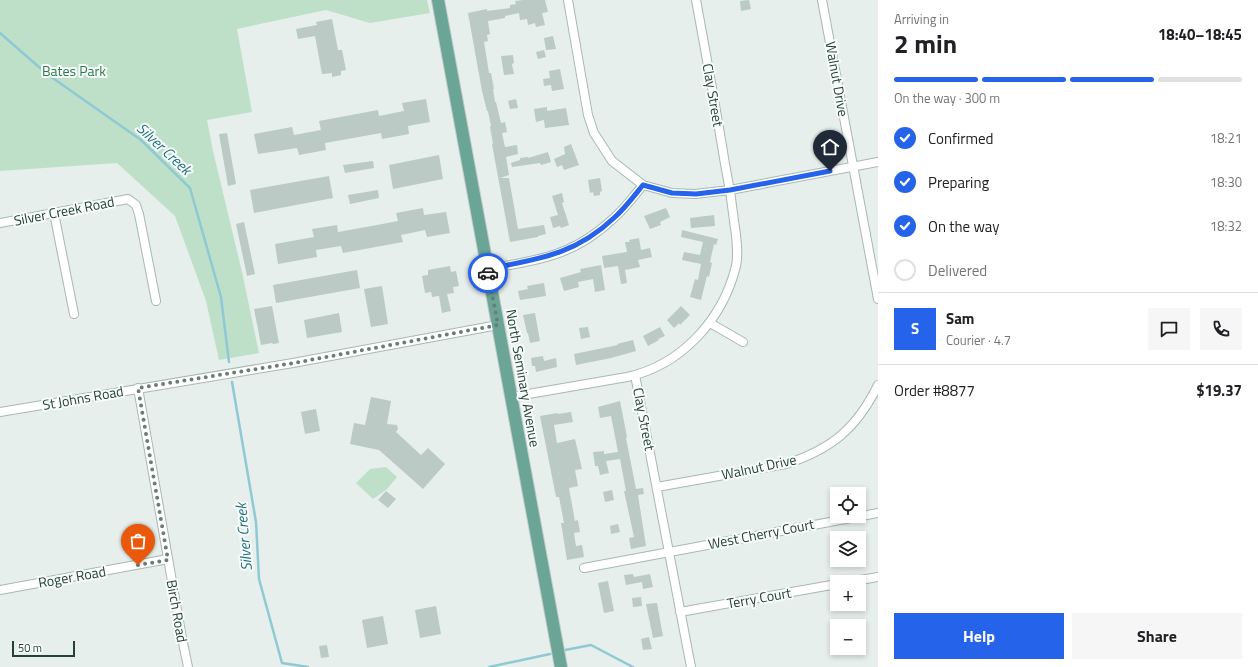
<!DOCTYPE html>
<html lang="en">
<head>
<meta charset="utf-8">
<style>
	body { margin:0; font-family:"Titillium Web",sans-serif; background:#f6f6f6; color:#202124; height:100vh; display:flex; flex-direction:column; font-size:15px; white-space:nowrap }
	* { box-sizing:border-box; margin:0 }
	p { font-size:13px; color:#757577 }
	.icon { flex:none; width:22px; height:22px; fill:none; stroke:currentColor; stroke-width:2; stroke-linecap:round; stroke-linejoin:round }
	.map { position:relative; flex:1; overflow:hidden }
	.side { display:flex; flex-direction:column; background:#fff; width:380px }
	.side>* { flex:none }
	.buttons { position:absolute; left:830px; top:487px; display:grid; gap:8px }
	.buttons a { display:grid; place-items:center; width:36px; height:36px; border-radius:0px; background:#fff; box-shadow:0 2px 6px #0003; font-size:20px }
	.scale { position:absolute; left:12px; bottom:10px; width:63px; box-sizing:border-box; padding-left:4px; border:2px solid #24423a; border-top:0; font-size:11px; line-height:14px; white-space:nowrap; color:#24423a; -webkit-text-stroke:3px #f7fbf9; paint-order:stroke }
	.pin { position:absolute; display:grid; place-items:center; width:34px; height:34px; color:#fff; margin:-41px -17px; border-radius:50% 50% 50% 0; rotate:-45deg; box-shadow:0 0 4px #0007 }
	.pin .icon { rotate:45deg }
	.courier { position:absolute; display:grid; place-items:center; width:40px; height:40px; margin:-20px; border:3px solid #2563eb; border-radius:50%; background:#fff; color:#222; box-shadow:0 1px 5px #0007 }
	.overview em { font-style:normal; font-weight:700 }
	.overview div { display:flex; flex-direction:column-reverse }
	.overview { display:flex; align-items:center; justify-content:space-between; height:68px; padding:0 16px }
	h1 { font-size:26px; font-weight:700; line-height:30px }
	.bar { display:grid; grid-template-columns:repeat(4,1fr); gap:6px 4px; align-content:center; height:48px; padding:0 16px }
	.bar i { height:5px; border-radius:3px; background:#e0e0e0 }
	.bar .selected { background:#2563eb }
	.bar p { grid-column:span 4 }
	.line { display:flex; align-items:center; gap:10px; padding:0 16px; border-top:1px solid #e0e0e0 }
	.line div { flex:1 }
	.round { display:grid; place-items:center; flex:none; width:42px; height:42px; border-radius:0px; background:#f6f6f6 }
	ol { padding:0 16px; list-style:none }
	li { display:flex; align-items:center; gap:12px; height:44px }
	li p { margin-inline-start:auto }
	li .icon { padding:4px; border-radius:50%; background:#2563eb; color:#fff; stroke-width:4 }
	li:last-child { color:#757577 }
	li i { width:22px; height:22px; border:2px solid #e0e0e0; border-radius:50% }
	.primary-button { display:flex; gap:8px; margin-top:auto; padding:8px 16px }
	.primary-button a { flex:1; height:46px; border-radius:0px; background:#2563eb; color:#fff; font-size:16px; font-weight:700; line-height:46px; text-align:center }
	.primary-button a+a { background:#f6f6f6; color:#202124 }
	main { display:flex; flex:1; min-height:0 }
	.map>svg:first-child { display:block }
	.green { fill:#bfe0c8 }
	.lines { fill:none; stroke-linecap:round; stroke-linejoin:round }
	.stream { stroke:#8ec9d4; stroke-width:2.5 }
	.building { fill:#bbcac4 }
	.street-casing { stroke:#a8b8b2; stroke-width:10 }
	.primary-casing { stroke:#c2cac8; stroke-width:14 }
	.street { stroke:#fff; stroke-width:8 }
	.primary { stroke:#6aa596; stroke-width:12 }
	.done { stroke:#687f78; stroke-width:4; stroke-dasharray:0 7.2 }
	.route { stroke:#2563eb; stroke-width:5 }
	.labels { text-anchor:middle; stroke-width:4; stroke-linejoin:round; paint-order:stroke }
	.park-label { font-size:14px; fill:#2d7a4b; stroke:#f7fbf9 }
	.street-label { font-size:14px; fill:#24423a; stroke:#f7fbf9 }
	.water-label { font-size:15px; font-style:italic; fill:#1c6f80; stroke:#f7fbf9 }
</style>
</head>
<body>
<main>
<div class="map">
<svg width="878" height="667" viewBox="0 0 878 667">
	<rect width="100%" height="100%" fill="#e6efeb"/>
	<path class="green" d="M0 0H427L430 13 370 23 326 10 237 29 252 112 207 120 213 151 242 272 259 353 219 360 206 301 175 216 117 163 0 171Z
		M386 467 397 477 387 489 373 499 356 483 370 469Z"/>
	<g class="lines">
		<path class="stream" d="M0 33 47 74 141 140 190 188 221 297 229 362
			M232 382 256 522 259 579 282 663 308 667
			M565 650 591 645 633 667
			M489 667 550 654"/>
	</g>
	<path class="building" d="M523 0H545L548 12 542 13 545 25 536 27 535 23 528 25 527 19 520 20 519 13 505 16V18L488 21 490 34 487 35 488 41 484 42 489 73H491L494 89H493L495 102H496L501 123 505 122 507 132 502 133 505 147 517 145 518 154 506 157 509 175 500 178H509L518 229 544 225 546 234 538 236V237L510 242 492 144H493L490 127 491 126 488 111H487L482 91 468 13 487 9V11L510 8V5L516 4 515 1Z
		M749 0 751 9 741 11 740 1Z
		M332 19 338 50H342L346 70 341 71V75L332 77V73L322 74 315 36 298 39 296 29 317 25 316 22Z
		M553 36 556 49 546 50 544 38Z
		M544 50 546 57 538 59 536 52Z
		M513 55 514 63 512 64 514 74 504 75 501 56Z
		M560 69 564 89 552 91 551 85 544 86 543 79 550 78 549 71Z
		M426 99 430 122 408 126 409 134 382 139 381 133 325 143 326 150 299 155 297 148 258 154 254 134 292 127 294 135 321 130 319 121 378 110 379 116 404 111 402 103Z
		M516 99 518 108 510 109 508 101Z
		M547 107V111L566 108 569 125 545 128 544 120 536 122 534 109Z
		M227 133 236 184 228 186 219 134Z
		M571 144 579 165 564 170 562 165 557 167 554 159 565 154 564 147Z
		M548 152 551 162 541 165 540 163 512 167 511 163 520 160V158L528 157V158Z
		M439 155 443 179 393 189 389 165Z
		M373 161 374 168 345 173 343 165Z
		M329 176 333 198 254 213 250 190Z
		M600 178 602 191 600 192V195L594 196 593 192 590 193 588 180Z
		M378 190 379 198 350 204 348 195Z
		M562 193 564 202 562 203 569 225 561 228 560 226 553 228 550 217 558 215 552 196Z
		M423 208 424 215 446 212 450 233 427 237 425 230 401 235 403 242 343 253 341 246 316 250 317 257 278 264 275 244 314 237 312 229 337 225 338 232 377 225 398 221 396 213Z
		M666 208 670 217 660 222 661 225 650 229 644 216Z
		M714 215 715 226 691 228 690 218Z
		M244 222 255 274 247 276 236 224Z
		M682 230 718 239 716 245 714 244 710 262 712 263 709 277 707 276 701 300 690 297 695 279 698 280 701 264 682 260 684 252 700 255 703 242 681 237Z
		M639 238 641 250 650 248 652 257 638 260 640 267 625 270 627 283 621 284 618 266 604 268 602 256 627 252 625 242H630L629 240Z
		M601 265 605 290 595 292 593 279 578 282 579 287 564 291 560 278 581 272 580 269Z
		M450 266 451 272 456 271 459 286 453 287 454 293 447 294 451 311 442 313 439 296 432 297 431 292 425 293 422 276 428 275V270Z
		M357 270 360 288 276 303 273 285Z
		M544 283 546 296 520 300 518 291 528 289 527 286Z
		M382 286 388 324 371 327 364 289Z
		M272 306 279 343 273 344 272 343 261 345 254 309Z
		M681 306 690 315 680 325 679 323 674 328 667 320Z
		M339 313 342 332 307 338 304 320Z
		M535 313 540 341 530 343 528 333H527L523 315Z
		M588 327 590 337 581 339 579 328Z
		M660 327 665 336 658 339 659 340 648 346 643 336Z
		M633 340 636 351 611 358 576 365 574 354 618 345 617 344Z
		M543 356 544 361 556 358 557 367 536 372 535 366H532L531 358Z
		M371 397 391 401 387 424 397 425 398 429 396 432 421 455 428 448 445 464 423 489 379 450 350 444 354 423 365 425Z
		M620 401 627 437 626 438 636 489 643 488 644 494 638 495 646 546 631 549 629 538 634 537 624 491H626L620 459 606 461 609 473 600 475 598 466H595L593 452 604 451V454L618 452 611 416 600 418 598 407Z
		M316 409 320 431 305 434 301 412Z
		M571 412 573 422 554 425 557 443 575 439 582 469 575 470 578 486 569 488 575 521 578 520 580 532 574 533 576 546 582 545 584 557 567 560 561 523H564L559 497H556L540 416 557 413 558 414Z
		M612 490 614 500 605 502 603 492Z
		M386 491 396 499 388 508 378 500Z
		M618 524 620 532 611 534 610 526Z
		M633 574 634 577 650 574 653 587 643 589 642 582 626 585 624 575Z
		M608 581 614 611 604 613 598 583Z
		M641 597 642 606 633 607 632 598Z
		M657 603 663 636 653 638 646 604Z
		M436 606 441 634 420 638 415 610Z
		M383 616 388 644 367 648 362 620Z
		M649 637 652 649 643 650 641 639Z
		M327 645 329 657 321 658 319 646Z"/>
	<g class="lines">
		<defs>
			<path id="street" d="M568 0 588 115 594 133 612 161 643 185
				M822 0 878 299
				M54 213 74 314
				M0 223 128 199 136 205 139 214 156 301
				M487 269C509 265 532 262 553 255 576 248 597 234 615 217 625 208 634 196 643 185L672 193 695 194 730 190 878 162
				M710 323 743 342
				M635 375 691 667
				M138 388 182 638 188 667
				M511 397 627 377C682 365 723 319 736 266 739 251 736 235 734 221 732 202 729 183 725 164 716 109 706 54 696 0
				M0 412 293 363 498 325
				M657 487 786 464C832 449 857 428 878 385
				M584 568 878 513
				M849 582 878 577
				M0 590 168 559
				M680 612 837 584"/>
			<path id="primary" d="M438 0 561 667"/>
		</defs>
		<use href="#street" class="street-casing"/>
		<use href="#primary" class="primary-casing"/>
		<use href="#street" class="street"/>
		<use href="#primary" class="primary"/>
	</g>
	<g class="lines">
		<path class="done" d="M138 565 168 560 138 388 294 363 498 325 488 273"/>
		<path class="route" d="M488 273 487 269C539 259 575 255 615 217 625 208 634 196 643 185L672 193 696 194 730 190 830 171"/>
	</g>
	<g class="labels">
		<g class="park-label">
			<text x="74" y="76">Bates Park</text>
		</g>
		<g class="street-label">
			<text transform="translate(837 79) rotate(80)" y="5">Walnut Drive</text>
			<text transform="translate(713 95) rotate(80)" y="5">Clay Street</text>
			<text transform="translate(64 211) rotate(-11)" y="5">Silver Creek Road</text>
			<text transform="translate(523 378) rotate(80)" y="5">North Seminary Avenue</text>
			<text transform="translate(83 398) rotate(-10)" y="5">St Johns Road</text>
			<text transform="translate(644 419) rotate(79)" y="5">Clay Street</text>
			<text transform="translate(759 467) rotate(-12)" y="5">Walnut Drive</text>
			<text transform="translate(761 534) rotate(-11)" y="5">West Cherry Court</text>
			<text transform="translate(72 577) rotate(-10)" y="5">Roger Road</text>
			<text transform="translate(759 598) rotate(-10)" y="5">Terry Court</text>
			<text transform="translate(177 611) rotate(80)" y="5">Birch Road</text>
		</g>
		<g class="water-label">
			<text transform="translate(164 149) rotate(43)" y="5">Silver Creek</text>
			<text transform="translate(244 537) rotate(-95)" y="5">Silver Creek</text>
		</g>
	</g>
</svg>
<div class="buttons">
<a><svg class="icon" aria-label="locate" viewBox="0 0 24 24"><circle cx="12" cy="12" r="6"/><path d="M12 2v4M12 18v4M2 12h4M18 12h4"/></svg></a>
<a><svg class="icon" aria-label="layers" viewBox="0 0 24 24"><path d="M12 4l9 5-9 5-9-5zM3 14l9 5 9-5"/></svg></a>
<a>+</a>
<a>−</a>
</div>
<div class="scale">50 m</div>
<div class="pin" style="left:138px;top:565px;background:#ea580c"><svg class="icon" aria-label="bag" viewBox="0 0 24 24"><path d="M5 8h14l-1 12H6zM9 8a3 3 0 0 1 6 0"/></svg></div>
<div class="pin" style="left:830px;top:171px;background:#1f2937"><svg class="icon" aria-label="home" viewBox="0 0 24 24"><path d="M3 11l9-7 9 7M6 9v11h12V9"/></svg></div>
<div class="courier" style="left:488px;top:273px"><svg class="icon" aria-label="car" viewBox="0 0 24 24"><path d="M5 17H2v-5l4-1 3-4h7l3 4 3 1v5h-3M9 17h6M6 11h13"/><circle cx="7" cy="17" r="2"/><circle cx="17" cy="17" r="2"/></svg></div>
</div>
<section class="side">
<div class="overview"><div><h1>2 min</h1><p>Arriving in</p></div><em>18:40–18:45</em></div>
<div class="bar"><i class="selected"></i><i class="selected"></i><i class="selected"></i><i></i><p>On the way · 300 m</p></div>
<ol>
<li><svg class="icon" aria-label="check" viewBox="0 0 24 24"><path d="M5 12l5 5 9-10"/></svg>Confirmed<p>18:21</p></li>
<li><svg class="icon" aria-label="check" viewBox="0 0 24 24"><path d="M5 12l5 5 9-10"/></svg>Preparing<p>18:30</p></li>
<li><svg class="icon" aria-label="check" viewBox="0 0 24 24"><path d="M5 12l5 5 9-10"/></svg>On the way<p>18:32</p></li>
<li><i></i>Delivered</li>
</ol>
<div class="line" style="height:72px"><b class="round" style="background:#2563eb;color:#fff">S</b><div><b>Sam</b><p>Courier · 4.7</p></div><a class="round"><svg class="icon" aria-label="chat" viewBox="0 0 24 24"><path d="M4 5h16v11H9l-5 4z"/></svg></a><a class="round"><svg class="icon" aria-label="phone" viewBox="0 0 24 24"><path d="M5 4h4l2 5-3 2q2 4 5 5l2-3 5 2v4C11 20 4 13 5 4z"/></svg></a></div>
<div class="line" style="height:52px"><div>Order #8877</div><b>$19.37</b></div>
<div class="primary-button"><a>Help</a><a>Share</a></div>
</section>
</main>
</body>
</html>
